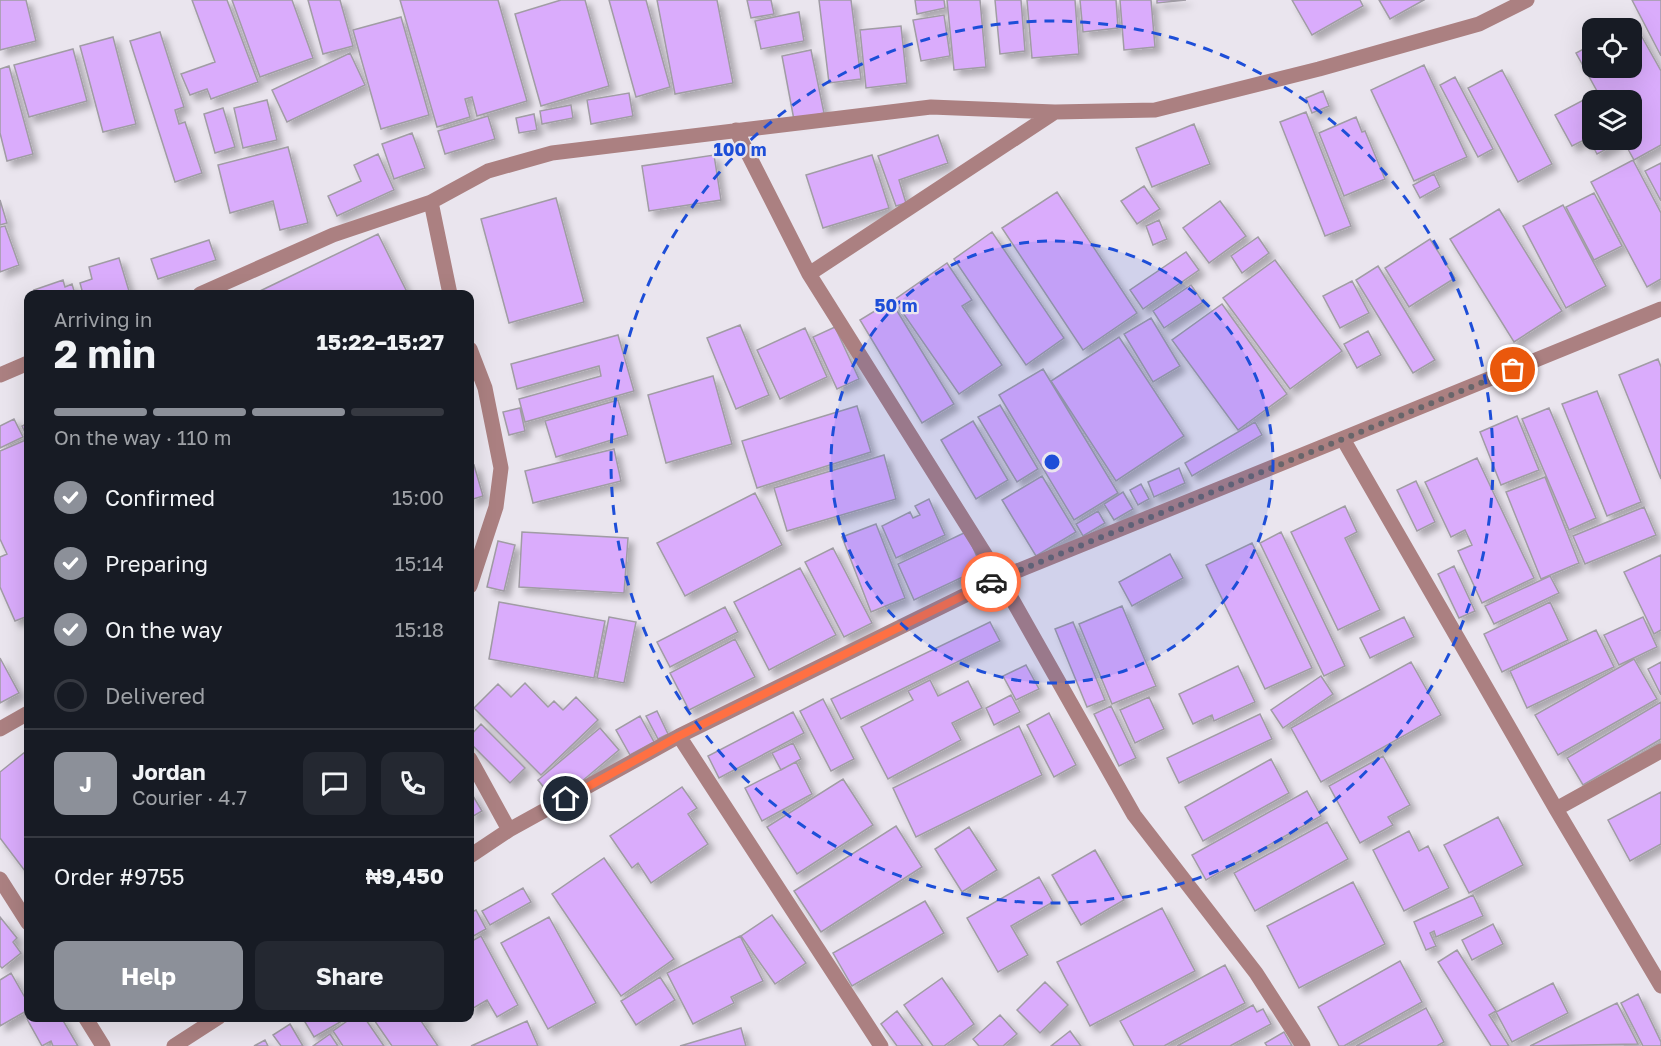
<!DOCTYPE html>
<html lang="en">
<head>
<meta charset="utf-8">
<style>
	body { margin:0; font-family:"Golos Text",sans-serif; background:#242831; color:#f1f3f6; height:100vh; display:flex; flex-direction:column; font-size:22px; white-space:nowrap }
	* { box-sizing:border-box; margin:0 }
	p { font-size:20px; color:#9ea1a6 }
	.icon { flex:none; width:33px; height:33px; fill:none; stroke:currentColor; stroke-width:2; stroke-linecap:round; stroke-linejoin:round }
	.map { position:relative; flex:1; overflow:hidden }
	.drawer { position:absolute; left:24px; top:290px; width:450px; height:732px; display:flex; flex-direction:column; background:#171b24; border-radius:12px; box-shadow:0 6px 24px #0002 }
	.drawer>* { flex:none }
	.tools { position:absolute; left:1582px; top:18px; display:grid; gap:12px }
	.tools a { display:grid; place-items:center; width:60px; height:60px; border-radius:12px; background:#171b24; box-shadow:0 6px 24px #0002; font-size:30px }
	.pin { position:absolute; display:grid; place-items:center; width:51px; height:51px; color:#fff; margin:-26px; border:3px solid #fff; border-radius:50%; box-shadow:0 2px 6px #0007 }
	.courier { position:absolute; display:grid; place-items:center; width:60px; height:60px; margin:-30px; border:4px solid #ff7043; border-radius:50%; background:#fff; color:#222; box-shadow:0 2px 8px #0007 }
	.overview em { font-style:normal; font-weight:700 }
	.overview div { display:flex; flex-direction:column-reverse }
	.overview { display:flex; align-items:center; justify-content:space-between; height:102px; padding:0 30px }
	h1 { font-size:39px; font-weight:700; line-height:45px }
	.bar { display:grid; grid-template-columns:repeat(4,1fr); gap:9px 6px; align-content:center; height:72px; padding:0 30px }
	.bar i { height:8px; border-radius:4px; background:#363941 }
	.bar .current { background:#8c9099 }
	.bar p { grid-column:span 4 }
	.line { display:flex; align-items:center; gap:15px; padding:0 30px; border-top:2px solid #363941 }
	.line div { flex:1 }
	.round { display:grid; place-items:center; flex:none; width:63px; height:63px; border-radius:12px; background:#242831 }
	ol { padding:0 30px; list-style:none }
	li { display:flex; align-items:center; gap:18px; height:66px }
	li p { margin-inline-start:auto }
	li .icon { padding:6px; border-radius:50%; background:#8c9099; color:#fff; stroke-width:4 }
	li:last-child { color:#9ea1a6 }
	li i { width:33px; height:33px; border:3px solid #363941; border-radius:50% }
	.action { display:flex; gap:12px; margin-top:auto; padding:12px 30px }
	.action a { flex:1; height:69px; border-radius:12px; background:#8c9099; color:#fff; font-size:24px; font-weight:700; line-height:69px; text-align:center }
	.action a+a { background:#242831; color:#f1f3f6 }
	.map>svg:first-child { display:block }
	.building { fill:#daacfc; stroke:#a09ca4; stroke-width:1.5; filter:url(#shadow) }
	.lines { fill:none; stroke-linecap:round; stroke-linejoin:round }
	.minor { stroke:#ab8081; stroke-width:15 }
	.done { stroke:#68656a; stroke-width:6; stroke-dasharray:0 10.8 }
	.route { stroke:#ff7043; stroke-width:8 }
	.ring { fill:none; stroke:#1d4ed8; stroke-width:3; stroke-dasharray:10 8 }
	.centre { fill:#1d4ed8; stroke:#eae5ee; stroke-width:3 }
	.ring-label { font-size:18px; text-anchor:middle; font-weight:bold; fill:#1d4ed8; stroke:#eae5ee; stroke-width:4.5; stroke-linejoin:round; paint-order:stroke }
</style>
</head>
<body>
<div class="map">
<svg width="1661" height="1046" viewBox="0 0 1661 1046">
	<defs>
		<filter id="shadow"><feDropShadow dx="5.5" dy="5.5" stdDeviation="3" flood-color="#0004"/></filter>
	</defs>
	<rect width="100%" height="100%" fill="#eae5ee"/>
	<path class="building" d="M0 0H26L36 41 0 50Z
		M192 0H227L258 82 211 99 207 89 190 95 181 74 215 62Z
		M232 0H292L313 58 260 77Z
		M308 0H340L353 46 323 54Z
		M400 0H498L527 101 477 116 472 97 465 99 470 117 437 127Z
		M561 0H585L609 86 541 106 515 14Z
		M609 0H646L670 87 636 97Z
		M657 0H717L733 83 675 94Z
		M747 0H771L774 14 751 18Z
		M819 0H851L861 79 829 83Z
		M915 0H944L945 8 917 14Z
		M947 0H980L986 67 954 70Z
		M995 0H1021L1025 51 1000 54Z
		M1027 0H1075L1079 54 1032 58Z
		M1080 0H1116L1118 28 1083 32Z
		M1120 0H1151L1155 47 1124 50Z
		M1157 0H1186L1157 3Z
		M1292 0H1360L1363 6 1312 35Z
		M1379 0H1424L1390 19Z
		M1632 0H1661V56Z
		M799 12 804 41 761 49 755 21Z
		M944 15 950 56 921 61 913 20Z
		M401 17 429 115 381 129 353 30Z
		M1633 21 1661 71V145L1634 160 1623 140H1632V100H1602L1576 53 1593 44V68H1632V28H1620Z
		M901 26 907 83 866 88 860 30Z
		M160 32 184 107 175 110 179 124 185 122 202 173 175 182 130 41Z
		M113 37 136 124 103 132 80 46Z
		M73 49 87 101 29 117 14 65Z
		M811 50 824 113 794 120 782 56Z
		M350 53 365 85 287 122 272 90Z
		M1424 65 1467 157 1414 181 1371 90Z
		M9 66 33 154 7 161 0 133V69Z
		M1502 70 1552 164 1518 182 1468 88Z
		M1455 77 1493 149 1478 157 1440 85Z
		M1323 91 1329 106 1312 113 1306 98Z
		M629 93 633 116 591 124 587 100Z
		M1593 95 1596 100H1593V140H1616L1618 143 1597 154 1591 143 1587 145 1584 140 1572 146 1555 115Z
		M267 100 277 140 243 148 234 108Z
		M571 105 573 118 542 124 540 111Z
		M223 108 235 147 215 153 204 114Z
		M1306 112 1351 226 1325 236 1280 122Z
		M534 114 537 130 519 133 516 118Z
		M488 116 495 139 445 154 438 131Z
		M1356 117 1362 132 1365 131 1385 179 1344 196 1319 133Z
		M1194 124 1210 164 1152 187 1136 148Z
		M412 133 425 168 394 179 382 144Z
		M938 135 948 163 899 180 906 203 896 206 878 156Z
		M288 147 308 223 280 230 273 201 230 213 218 165Z
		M378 154 394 190 337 216 328 196 361 181 354 165Z
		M714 155 721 200 649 211 642 166Z
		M872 155 889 208 823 228 806 175Z
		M1633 160 1661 213V279L1647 287 1591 182Z
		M1661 163V201L1645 171Z
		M1434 174 1440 187 1420 198 1413 185Z
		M1144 186 1160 209 1137 224 1121 201Z
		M1057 192 1137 313 1083 350 1002 228Z
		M1594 193 1622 246 1594 260 1566 207Z
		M556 198 584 302 509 323 481 219Z
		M0 200 7 223 0 225Z
		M1220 201 1246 236 1209 263 1183 228Z
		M1563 205 1606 286 1566 308 1523 226Z
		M1499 209 1562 311 1514 342 1450 239Z
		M1159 220 1167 239 1153 245 1146 226Z
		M5 226 19 265 0 272V227Z
		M992 232 1064 338 1026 365 954 259Z
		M378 234 408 294H261L260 291Z
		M1258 237 1269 253 1242 273 1231 256Z
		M1430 239 1455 278 1409 307 1385 268Z
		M209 240 216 260 158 279 151 259Z
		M1186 252 1199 270 1143 309 1130 290Z
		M119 258 129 291 119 294H83L80 283 92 279 89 267Z
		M1275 260 1342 351 1290 389 1223 298Z
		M947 263 972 300 962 306 1002 365 959 394 894 300Z
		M1378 266 1435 360 1413 373 1356 280Z
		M63 280 65 287 72 284 75 294H36L34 290Z
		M1352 281 1369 313 1340 328 1323 296Z
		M1191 285 1203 302 1164 328 1153 311Z
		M891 301 954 404 922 423 860 320Z
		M1222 304 1287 394 1238 430 1172 340Z
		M1151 318 1180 366 1153 382 1124 334Z
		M740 325 769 395 736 409 707 338Z
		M835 327 859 379 837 389 813 337Z
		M805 328 827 377 780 399 757 350Z
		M1368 331 1381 355 1357 368 1344 344Z
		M618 335 634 391 525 422 519 399 601 376 599 366 517 389 511 364Z
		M1119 337 1184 436 1116 481 1051 381Z
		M1658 359 1661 367V479L1619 375Z
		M1043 369 1118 493 1074 520 999 395Z
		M713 376 732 444 666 463 648 395Z
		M1597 391 1641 502 1607 516 1562 404Z
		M618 400 628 435 556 457 545 421Z
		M1000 405 1038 469 1017 482 978 417Z
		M857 406 871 452 757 488 742 441Z
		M520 408 525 431 509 435 503 412Z
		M1549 408 1596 518 1569 530 1522 419Z
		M1517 416 1539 470 1501 485 1480 432Z
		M14 419 23 437 0 448V426Z
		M973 421 1008 480 976 499 941 440Z
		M1255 422 1262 435 1192 476 1185 463Z
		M28 423V616L15 621 0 587V557L7 554 0 539V451L28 439 22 426Z
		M614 449 621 481 533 503 525 471Z
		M884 455 896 499 787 531 774 488Z
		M1477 458 1534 578 1482 603 1458 551 1472 545 1465 530 1451 537 1425 482Z
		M474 465 483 496 470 500V466Z
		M1179 468 1185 483 1154 497 1148 482Z
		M1042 476 1076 532 1036 556 1002 500Z
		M1545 477 1579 563 1541 579 1506 492Z
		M1416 481 1435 522 1417 531 1397 490Z
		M1141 484 1149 499 1138 505 1130 490Z
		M1123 492 1133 509 1114 520 1104 504Z
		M755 493 782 545 685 596 657 543Z
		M929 499 945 535 896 558 882 526 910 512 913 518 920 515 915 506Z
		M1345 506 1357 532 1345 538 1380 610 1338 630 1291 532Z
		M1644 507 1656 535 1585 564 1573 536Z
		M1098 511 1105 523 1083 536 1076 524Z
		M876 524 905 598 871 612 842 537Z
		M522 532 628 538 624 593 519 587Z
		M966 532 982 568 914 600 898 564Z
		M1281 532 1345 666 1324 676 1260 543Z
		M498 541 515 545 504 591 487 587Z
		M1252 543 1312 668 1265 689 1206 565Z
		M833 548 872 623 844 637 805 562Z
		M1170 554 1183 578 1132 606 1119 582Z
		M1661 555V630L1654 634 1624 572Z
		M1454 566 1475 611 1459 618 1438 574Z
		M800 568 836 635 769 670 734 602Z
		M1550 576 1559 593 1494 624 1485 606Z
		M499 602 605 621 594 678 489 659Z
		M1550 602 1568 640 1502 672 1484 634Z
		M1122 606 1156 686 1112 704 1079 624Z
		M725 607 738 632 670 667 657 642Z
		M609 617 636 622 624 683 597 678Z
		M1404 617 1414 637 1370 658 1360 638Z
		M1643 617 1657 647 1619 665 1604 635Z
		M990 622 1000 641 841 719 831 699Z
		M1073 622 1105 700 1087 707 1055 629Z
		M1596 630 1614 667 1527 708 1510 671Z
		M735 639 755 677 689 710 670 673Z
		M0 658 19 693 0 703Z
		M1634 659 1657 699 1558 755 1535 715Z
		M1411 662 1441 715 1321 782 1291 728Z
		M1661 662V695L1648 669Z
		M1026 665 1039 689 1016 700 1003 676Z
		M1238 666 1255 702 1214 721 1212 715 1193 724 1179 694Z
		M1321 676 1333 694 1283 728 1271 710Z
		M930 680 938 696 968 681 982 708 952 723 961 740 888 779 861 727 913 700 908 691Z
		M525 683 548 707 554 701 563 710 576 697 598 720 541 775 474 708 498 684 511 697Z
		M1011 695 1020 712 994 725 986 708Z
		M1149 697 1164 729 1135 743 1120 710Z
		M823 699 854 759 831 771 800 711Z
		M1661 702V739L1583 785 1567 758Z
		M1111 706 1136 758 1119 766 1094 714Z
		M657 711 668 734 658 739 646 716Z
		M793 712 804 733 719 778 708 756Z
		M1049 713 1076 765 1054 777 1027 725Z
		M1260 714 1272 739 1179 783 1167 758Z
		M640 716 654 742 630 755 616 730Z
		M481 724 525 768 510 783 470 743V736Z
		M1019 726 1042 775 916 837 893 788Z
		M600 728 619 750 556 803 538 780Z
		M793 743 801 759 781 770 772 753Z
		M25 752 28 756V875L0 838V772Z
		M1383 756 1410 805 1388 817 1393 825 1360 843 1329 786Z
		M1271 759 1289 793 1203 841 1185 807Z
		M796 762 812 794 762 821 745 788Z
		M843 779 873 825 797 874 767 827Z
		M682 787 697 808 688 814 708 844 651 883 638 863 632 868 610 836Z
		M470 791 482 811 470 818Z
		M1307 791 1321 816 1206 880 1192 855Z
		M1661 792V844L1630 861 1608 820Z
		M1498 817 1523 865 1469 893 1444 845Z
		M1327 822 1348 859 1255 911 1234 873Z
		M896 826 922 867 821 932 794 891Z
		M969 827 997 870 962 892 935 849Z
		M1409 831 1419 851 1428 846 1449 888 1404 911 1373 850Z
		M1095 850 1124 900 1081 925 1052 875Z
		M604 858 674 959 621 996 552 894Z
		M1039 877 1053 902 1011 926 1028 955 998 972 967 918Z
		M1353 882 1385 944 1299 988 1267 926Z
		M523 888 531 902 490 925 482 911Z
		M1473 895 1483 916 1436 937 1434 931 1430 933 1436 946 1426 950 1414 922Z
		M925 901 944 933 852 986 833 953Z
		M1162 908 1195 971 1090 1026 1057 962Z
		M476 910 486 929 470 938V913Z
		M772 915 806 963 775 984 741 936Z
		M0 917 17 938 13 942 21 953 2 968 0 966Z
		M549 917 596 1003 548 1029 501 943Z
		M1493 924 1503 944 1472 960 1462 940Z
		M481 936 518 1005 497 1017 487 1000 470 1010V942Z
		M740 936 763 981 731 997 734 1003 693 1024 667 973Z
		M1457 950 1496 1011 1489 1015 1509 1046H1491L1438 962Z
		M1400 961 1422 1002 1344 1046H1339L1318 1007Z
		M1225 965 1245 1003 1164 1046H1134L1120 1021Z
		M11 973 28 1003V1010L0 1026V980Z
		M660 977 675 1000 636 1025 621 1001Z
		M942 978 974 1024 944 1046H933L904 1005Z
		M1045 982 1068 1005 1040 1033 1017 1010Z
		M1553 983 1568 1013 1512 1042 1496 1012Z
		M1638 994 1661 1042V1046H1643L1621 1003Z
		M1617 1003 1638 1044 1530 1046Z
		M1253 1005 1257 1012 1263 1009 1271 1024 1230 1046H1177Z
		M1426 1008 1444 1042 1437 1046H1356Z
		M897 1011 923 1046H897L881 1024Z
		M1000 1015 1017 1034 1003 1046H979L973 1039Z
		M31 1017H61L78 1046H53L51 1041 42 1046 27 1019Z
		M302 1017H349L314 1037Z
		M353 1017H364L384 1046H343L333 1031Z
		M372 1017H427L421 1021 438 1046H392Z
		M527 1021 538 1046H471Z
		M290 1024 303 1046H281L273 1035Z
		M741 1028 746 1046H680Z
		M1070 1031 1081 1046H1051Z
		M1284 1032 1292 1046H1267L1265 1043Z
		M330 1034 338 1046H313Z
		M265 1040 268 1046H254Z"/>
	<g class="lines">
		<path class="minor" d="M736 130 809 274 1000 578 1134 815 1256 973 1303 1046
			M431 202 450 294
			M809 274 1055 112
			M200 294 333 235 431 202 488 171 552 153 931 107 1055 112 1155 110 1319 69 1479 24 1527 0
			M470 349 485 388 501 468 496 507 470 586
			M0 375 28 363
			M1343 439 1556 809 1661 986
			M0 729 28 713
			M679 736 881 1046
			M470 759 509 830
			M1556 809 1661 751
			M470 856 509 830 679 736 1000 578 1661 309
			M0 879 28 923
			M85 1017 103 1046
			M174 1046 219 1017"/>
	</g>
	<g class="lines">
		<path class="done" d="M991 582 1513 370"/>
		<path class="route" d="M566 799 679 736 991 582"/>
	</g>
	<circle cx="1052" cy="462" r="221" fill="#1d4ed8" fill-opacity=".12"/>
	<g class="ring">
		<circle cx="1052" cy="462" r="221"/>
		<circle cx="1052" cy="462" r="441"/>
	</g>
	<circle cx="1052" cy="462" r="9" class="centre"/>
	<g class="ring-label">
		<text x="740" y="156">100 m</text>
		<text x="896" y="312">50 m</text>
	</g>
</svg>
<div class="tools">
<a><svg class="icon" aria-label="locate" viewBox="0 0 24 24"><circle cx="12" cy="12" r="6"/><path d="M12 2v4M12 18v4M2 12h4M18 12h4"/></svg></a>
<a><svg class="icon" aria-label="layers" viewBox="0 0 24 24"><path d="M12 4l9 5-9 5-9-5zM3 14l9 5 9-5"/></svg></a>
</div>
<div class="pin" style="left:1513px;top:370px;background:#ea580c"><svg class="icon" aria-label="bag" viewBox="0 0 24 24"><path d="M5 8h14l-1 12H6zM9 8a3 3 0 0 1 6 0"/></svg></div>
<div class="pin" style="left:566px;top:799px;background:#1f2937"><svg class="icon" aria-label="home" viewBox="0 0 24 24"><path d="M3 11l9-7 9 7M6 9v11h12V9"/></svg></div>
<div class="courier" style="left:991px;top:582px"><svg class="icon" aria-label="car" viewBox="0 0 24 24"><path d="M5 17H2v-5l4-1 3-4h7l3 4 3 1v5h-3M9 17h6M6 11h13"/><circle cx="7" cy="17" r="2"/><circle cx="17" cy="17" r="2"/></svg></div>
<section class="drawer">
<div class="overview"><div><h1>2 min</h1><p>Arriving in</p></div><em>15:22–15:27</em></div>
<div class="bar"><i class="current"></i><i class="current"></i><i class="current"></i><i></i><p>On the way · 110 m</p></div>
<ol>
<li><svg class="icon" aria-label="check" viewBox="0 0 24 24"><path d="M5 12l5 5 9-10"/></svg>Confirmed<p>15:00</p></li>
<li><svg class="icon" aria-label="check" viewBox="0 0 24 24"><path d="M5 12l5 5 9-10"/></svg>Preparing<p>15:14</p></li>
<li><svg class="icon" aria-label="check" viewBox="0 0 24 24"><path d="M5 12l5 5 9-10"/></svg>On the way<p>15:18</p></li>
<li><i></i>Delivered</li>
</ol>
<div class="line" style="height:108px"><b class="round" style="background:#8c9099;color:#fff">J</b><div><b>Jordan</b><p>Courier · 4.7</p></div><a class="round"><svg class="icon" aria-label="chat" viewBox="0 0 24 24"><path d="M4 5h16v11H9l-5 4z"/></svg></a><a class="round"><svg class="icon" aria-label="phone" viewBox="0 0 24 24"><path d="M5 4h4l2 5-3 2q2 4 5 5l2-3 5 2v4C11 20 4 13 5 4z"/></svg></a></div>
<div class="line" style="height:78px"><div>Order #9755</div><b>₦9,450</b></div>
<div class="action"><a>Help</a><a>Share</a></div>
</section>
</div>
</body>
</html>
